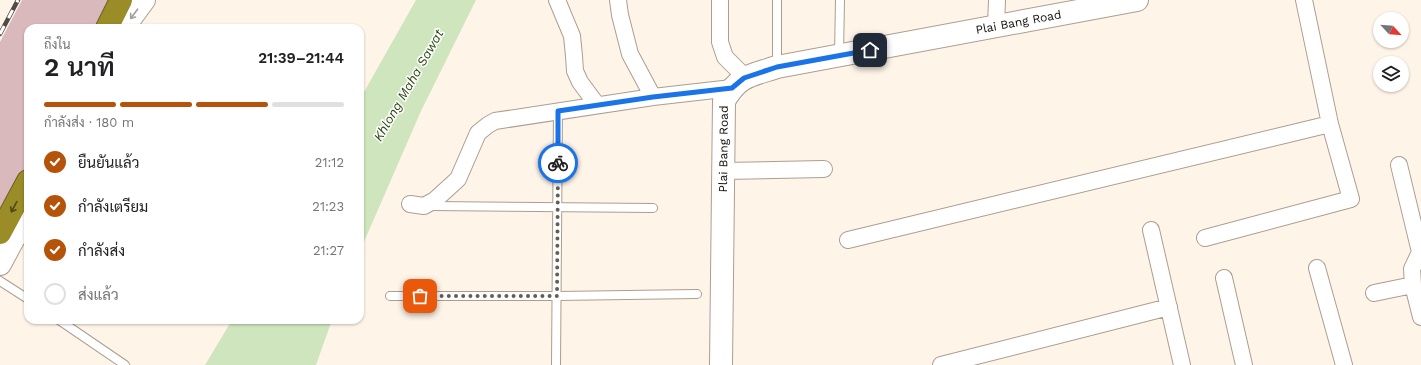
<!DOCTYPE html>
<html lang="th">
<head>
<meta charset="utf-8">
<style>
	body { margin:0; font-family:"Work Sans",Sarabun,sans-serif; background:#f2f2f2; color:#202124; height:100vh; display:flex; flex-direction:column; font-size:15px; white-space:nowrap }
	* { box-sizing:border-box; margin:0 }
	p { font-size:13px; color:#757577 }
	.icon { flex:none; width:22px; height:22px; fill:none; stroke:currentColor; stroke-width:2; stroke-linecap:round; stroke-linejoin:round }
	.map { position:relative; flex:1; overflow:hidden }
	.drawer { position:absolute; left:24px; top:24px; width:340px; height:300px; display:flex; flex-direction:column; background:#fff; border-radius:12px; box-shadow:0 1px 3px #0004 }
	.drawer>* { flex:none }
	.needle { width:26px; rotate:116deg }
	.tools { position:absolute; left:1373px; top:12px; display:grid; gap:8px }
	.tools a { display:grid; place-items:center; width:36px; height:36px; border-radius:50%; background:#fff; box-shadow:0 1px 3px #0004; font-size:20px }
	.pin { position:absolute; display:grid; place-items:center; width:34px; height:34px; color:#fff; margin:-17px; border-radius:8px; box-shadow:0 2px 6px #0006 }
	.courier { position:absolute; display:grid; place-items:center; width:40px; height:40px; margin:-20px; border:3px solid #1a73e8; border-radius:50%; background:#fff; color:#222; box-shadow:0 1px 5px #0007 }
	.summary em { font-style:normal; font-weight:600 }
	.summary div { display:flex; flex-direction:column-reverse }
	.summary { display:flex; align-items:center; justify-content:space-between; height:68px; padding:0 20px }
	h1 { font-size:26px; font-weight:600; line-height:30px }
	.bar { display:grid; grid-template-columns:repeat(4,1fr); gap:6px 4px; align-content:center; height:48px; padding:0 20px }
	.bar i { height:5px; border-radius:3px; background:#e0e0e0 }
	.bar .active { background:#b45309 }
	.bar p { grid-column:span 4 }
	ol { padding:0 20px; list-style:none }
	li { display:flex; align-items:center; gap:12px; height:44px }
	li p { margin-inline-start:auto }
	li .icon { padding:4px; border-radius:50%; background:#b45309; color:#fff; stroke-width:4 }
	li:last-child { color:#757577 }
	li i { width:22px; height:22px; border:2px solid #e0e0e0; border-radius:50% }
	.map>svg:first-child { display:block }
	.green { fill:#dab9bd }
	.water { fill:#cee5be }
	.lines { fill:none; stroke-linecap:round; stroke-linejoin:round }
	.lane-casing { stroke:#ab9e90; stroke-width:10 }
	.street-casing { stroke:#ab9e90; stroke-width:18 }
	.secondary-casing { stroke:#ab9e90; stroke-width:24 }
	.highway-casing { stroke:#6a601c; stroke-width:24 }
	.lane { stroke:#fff; stroke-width:8 }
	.street { stroke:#fff; stroke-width:16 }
	.secondary { stroke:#fff; stroke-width:22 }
	.highway { stroke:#9a8c26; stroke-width:22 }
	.rail-casing { stroke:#504b44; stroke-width:4.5 }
	.rail { stroke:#fff; stroke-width:3; stroke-dasharray:9; stroke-linecap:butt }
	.oneway { stroke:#a09f9d }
	.oneway2 { stroke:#4f4716 }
	.done { stroke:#655e57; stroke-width:4; stroke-dasharray:0 7.2 }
	.route { stroke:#1a73e8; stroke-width:5 }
	.labels { text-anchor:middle; stroke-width:3; stroke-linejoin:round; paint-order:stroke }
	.street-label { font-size:12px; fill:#120e09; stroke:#fff }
	.water-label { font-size:13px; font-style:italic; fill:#2b460f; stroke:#fff }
</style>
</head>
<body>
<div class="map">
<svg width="1421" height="365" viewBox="0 0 1421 365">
	<rect width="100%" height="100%" fill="#fff4e8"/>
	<path class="green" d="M22 0H111L97 28H28V167L0 224V42Z"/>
	<path class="water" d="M416 0H476L421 111 360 251V99Z
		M232 320H332L316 365H205Z"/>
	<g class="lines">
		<defs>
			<path id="lane" d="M839 55 840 0
				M777 66V0
				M431 206 653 208
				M17 235 28 242
				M0 281 28 299
				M390 296H557L697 294
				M59 320 125 365
				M556 365 558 111"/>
			<path id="street" d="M557 0 572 36 574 56 575 71 580 82 597 105
				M618 0 620 15 630 54 653 97
				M720 0V42L725 57 745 77
				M996 26 997 0
				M1399 165 1420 252 1412 269 1413 285 1421 317
				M723 171 824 169
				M410 204 424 206 435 200 458 179 478 133 488 125 495 121 653 97 732 88
				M1151 230 1182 365
				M1205 238 1351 199 1330 124 1304 0
				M848 240 1330 124
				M1317 268 1344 365
				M1224 278 1244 365
				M1374 293 1413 285
				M941 365 1169 307"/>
			<g id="secondary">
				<path d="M125 28 130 19 144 0"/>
				<path d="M0 264 28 212"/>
				<path id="s1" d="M721 365 724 101C739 75 750 76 777 67L1137 0"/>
			</g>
			<path id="highway" d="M107 28 121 0
				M0 233 28 181"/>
		</defs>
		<use href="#lane" class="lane-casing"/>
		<use href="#street" class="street-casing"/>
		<use href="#secondary" class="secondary-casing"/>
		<use href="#highway" class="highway-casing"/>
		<use href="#lane" class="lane"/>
		<use href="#street" class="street"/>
		<use href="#secondary" class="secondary"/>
		<use href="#highway" class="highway"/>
		<defs>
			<path id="rail" d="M0 34 18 0"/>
		</defs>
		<use href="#rail" class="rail-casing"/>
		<use href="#rail" class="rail"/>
	</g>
	<defs><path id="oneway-shaft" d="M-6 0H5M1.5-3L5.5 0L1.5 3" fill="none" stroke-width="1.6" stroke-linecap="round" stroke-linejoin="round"/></defs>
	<use class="oneway" href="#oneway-shaft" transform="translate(134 14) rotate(127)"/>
	<use class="oneway2" href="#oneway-shaft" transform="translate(14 207) rotate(118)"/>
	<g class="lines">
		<path class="done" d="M420 296H557L558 163"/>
		<path class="route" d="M558 163V111L653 97 732 88 744 78 777 67 870 50"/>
	</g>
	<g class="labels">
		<g class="street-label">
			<text dy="4" stroke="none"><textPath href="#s1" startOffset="575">Plai Bang Road</textPath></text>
			<text dy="4" stroke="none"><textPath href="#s1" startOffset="216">Plai Bang Road</textPath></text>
		</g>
		<g class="water-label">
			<text transform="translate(408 85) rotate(-60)" y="5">Khlong Maha Sawat</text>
		</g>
	</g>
</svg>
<div class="tools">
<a><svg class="needle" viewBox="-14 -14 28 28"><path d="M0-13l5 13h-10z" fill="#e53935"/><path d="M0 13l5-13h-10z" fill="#757577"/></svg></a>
<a><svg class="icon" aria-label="layers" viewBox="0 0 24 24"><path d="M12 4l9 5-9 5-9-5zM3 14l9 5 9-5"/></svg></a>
</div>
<div class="pin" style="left:420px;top:296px;background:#ea580c"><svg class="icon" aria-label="bag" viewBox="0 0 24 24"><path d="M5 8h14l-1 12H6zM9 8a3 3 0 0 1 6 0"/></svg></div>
<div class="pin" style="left:870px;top:50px;background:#1f2937"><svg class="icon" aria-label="home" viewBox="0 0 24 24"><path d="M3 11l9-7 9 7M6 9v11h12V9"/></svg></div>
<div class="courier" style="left:558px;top:163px"><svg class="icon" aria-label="bike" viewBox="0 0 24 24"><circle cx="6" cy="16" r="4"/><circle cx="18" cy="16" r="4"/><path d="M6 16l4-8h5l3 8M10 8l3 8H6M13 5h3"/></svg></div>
<section class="drawer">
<div class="summary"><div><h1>2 นาที</h1><p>ถึงใน</p></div><em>21:39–21:44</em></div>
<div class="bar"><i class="active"></i><i class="active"></i><i class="active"></i><i></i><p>กำลังส่ง · 180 m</p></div>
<ol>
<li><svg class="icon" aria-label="check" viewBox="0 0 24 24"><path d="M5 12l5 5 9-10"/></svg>ยืนยันแล้ว<p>21:12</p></li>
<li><svg class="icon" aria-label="check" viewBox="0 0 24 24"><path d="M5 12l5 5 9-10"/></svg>กำลังเตรียม<p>21:23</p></li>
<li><svg class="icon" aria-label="check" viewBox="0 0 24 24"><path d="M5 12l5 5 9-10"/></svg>กำลังส่ง<p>21:27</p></li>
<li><i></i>ส่งแล้ว</li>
</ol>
</section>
</div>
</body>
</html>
